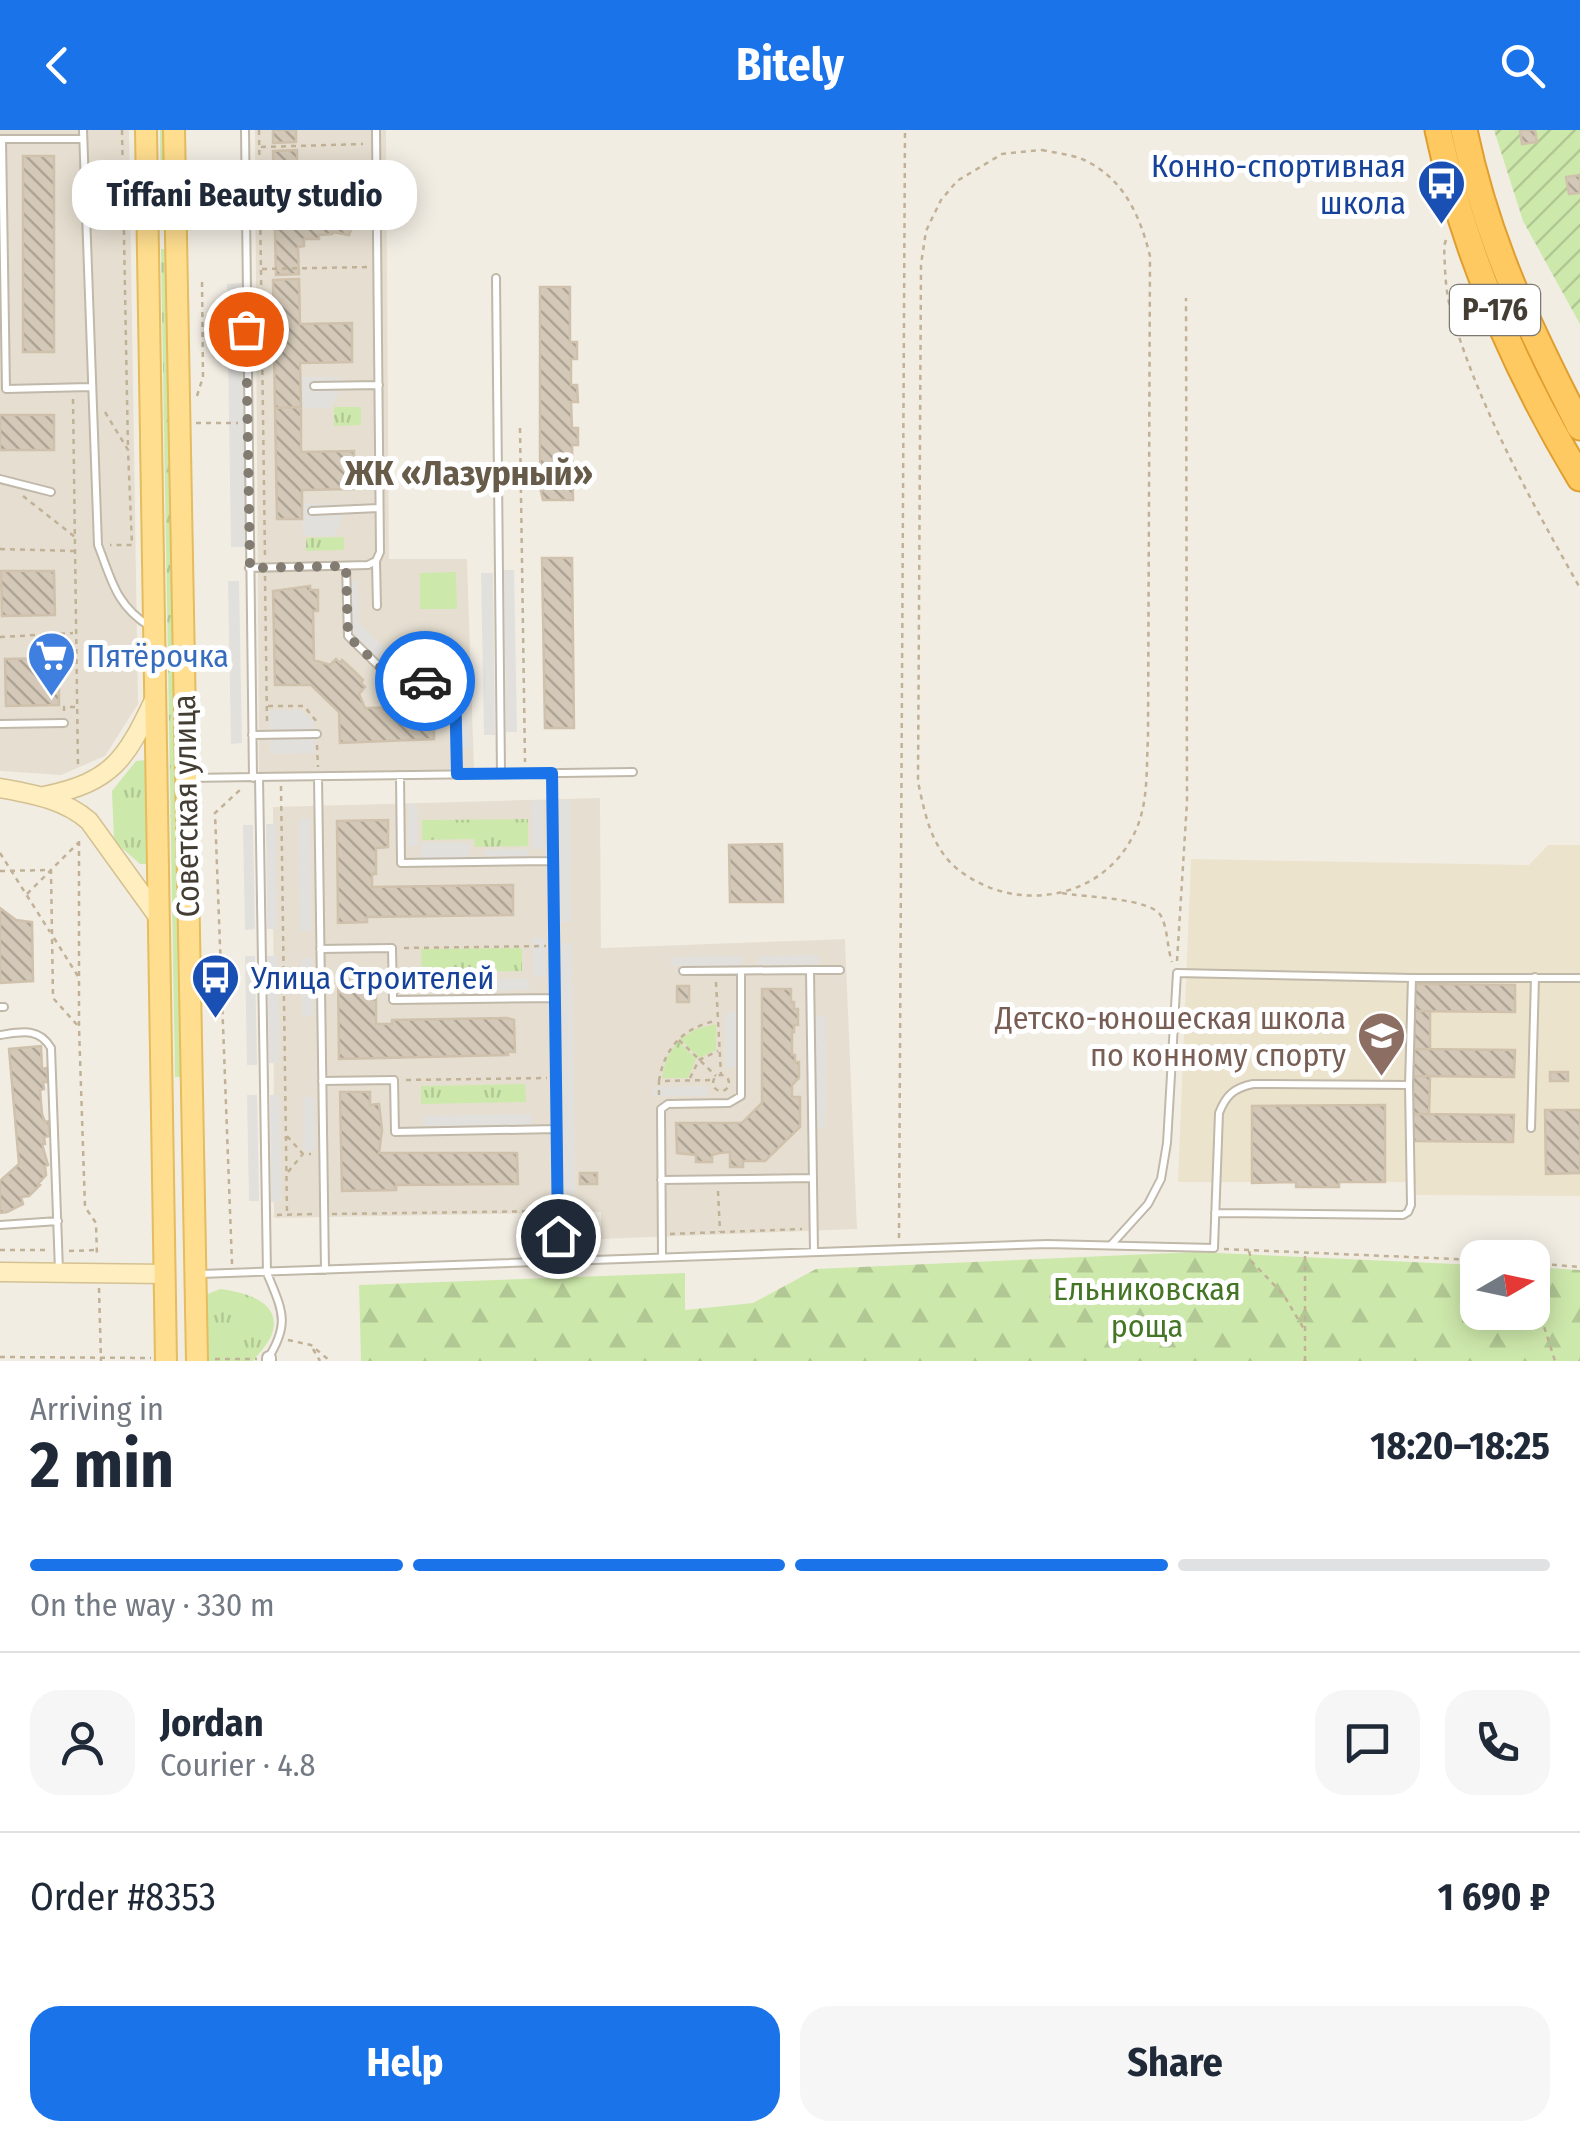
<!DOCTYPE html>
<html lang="en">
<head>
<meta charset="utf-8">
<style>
	body { margin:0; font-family:"Fira Sans Condensed",sans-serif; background:#f6f6f7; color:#1f2937; height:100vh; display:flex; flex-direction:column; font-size:38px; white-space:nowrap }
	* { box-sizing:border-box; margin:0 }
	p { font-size:32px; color:#747a83 }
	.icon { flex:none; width:55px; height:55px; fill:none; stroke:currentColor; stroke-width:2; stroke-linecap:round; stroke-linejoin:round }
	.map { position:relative; height:1231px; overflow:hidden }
	.side { display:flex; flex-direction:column; background:#fff; flex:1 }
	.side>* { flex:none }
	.needle { width:65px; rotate:81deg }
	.buttons { position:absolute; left:1460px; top:1110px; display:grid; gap:20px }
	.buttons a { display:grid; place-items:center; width:90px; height:90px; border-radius:20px; background:#fff; box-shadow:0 5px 25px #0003; font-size:50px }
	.pin { position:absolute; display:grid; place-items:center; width:85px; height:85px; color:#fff; margin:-42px; border:5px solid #fff; border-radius:50%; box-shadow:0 2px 10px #0007 }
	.courier { position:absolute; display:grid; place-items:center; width:100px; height:100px; margin:-50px; border:8px solid #1a73e8; border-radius:50%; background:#fff; color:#222; box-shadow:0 2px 12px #0007 }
	.bubble { position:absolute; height:70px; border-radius:30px; background:#fff; box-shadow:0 5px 25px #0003; font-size:32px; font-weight:700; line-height:70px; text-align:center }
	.headline em { font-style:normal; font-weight:700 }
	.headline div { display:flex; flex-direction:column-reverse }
	.headline { display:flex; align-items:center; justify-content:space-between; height:170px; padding:0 30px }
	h1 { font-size:65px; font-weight:700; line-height:75px }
	.bar { display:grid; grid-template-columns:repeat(4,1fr); gap:15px 10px; align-content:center; height:120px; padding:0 30px }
	.bar i { height:12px; border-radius:8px; background:#e0e1e3 }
	.bar .active { background:#1a73e8 }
	.bar p { grid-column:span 4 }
	.line { display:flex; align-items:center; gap:25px; padding:0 30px; border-top:2px solid #e0e1e3 }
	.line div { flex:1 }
	.round { display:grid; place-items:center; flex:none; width:105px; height:105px; border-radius:30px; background:#f6f6f7 }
	.primary-button { display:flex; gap:20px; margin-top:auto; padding:20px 30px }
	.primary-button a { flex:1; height:115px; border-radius:30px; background:#1a73e8; color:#fff; font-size:40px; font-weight:700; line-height:115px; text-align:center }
	.primary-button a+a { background:#f6f6f7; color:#1f2937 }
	header { display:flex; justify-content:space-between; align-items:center; height:130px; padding:0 30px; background:#1a73e8; color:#fff; font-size:45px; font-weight:700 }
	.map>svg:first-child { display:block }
	.residential { fill:#e6dfd1 }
	.education { fill:#ece3cd }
	.grass { fill:url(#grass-tufts) }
	.forest { fill:url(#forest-firs) }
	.garden { fill:url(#garden-furrows) }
	.pitch { fill:#cde8ab }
	.parking { fill:#e2e0dc }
	.building { fill:url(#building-back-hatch); stroke:#cfc1ac; stroke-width:2.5 }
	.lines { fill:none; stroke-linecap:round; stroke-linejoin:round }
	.lane-casing { stroke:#c0b8a9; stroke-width:10 }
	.street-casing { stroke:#c0b8a9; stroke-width:16 }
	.secondary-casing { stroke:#d4c192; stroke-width:21 }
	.primary-casing { stroke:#e5bc5e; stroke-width:24 }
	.highway-casing { stroke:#e09e2f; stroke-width:29 }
	.path { stroke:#c0b197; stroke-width:2.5; stroke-dasharray:5 5; stroke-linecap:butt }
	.lane { stroke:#fff; stroke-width:6 }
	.street { stroke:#fff; stroke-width:12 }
	.secondary { stroke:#ffefc0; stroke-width:18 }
	.primary { stroke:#ffde8f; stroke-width:20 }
	.highway { stroke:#ffc961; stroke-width:25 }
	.done { stroke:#817b71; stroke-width:10; stroke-dasharray:0 18 }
	.route { stroke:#1a73e8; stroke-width:12 }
	.labels { text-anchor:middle; stroke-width:10; stroke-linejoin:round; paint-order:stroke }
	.shield { fill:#fff; stroke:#7c7770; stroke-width:2.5 }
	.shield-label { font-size:30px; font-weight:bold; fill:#443d33 }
	.transit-label { font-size:32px; fill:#164399; stroke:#fff; text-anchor:end }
	.shop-label { font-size:32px; fill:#366cbe; stroke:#fff; text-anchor:start }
	.street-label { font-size:32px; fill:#443d33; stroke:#fff }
	.education-label { font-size:32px; fill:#785e54; stroke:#fff; text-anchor:end }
	.park-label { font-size:32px; fill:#457626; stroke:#fff }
	.neighbourhood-label { font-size:35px; font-weight:bold; fill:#675b4a; stroke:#fff }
</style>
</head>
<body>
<header><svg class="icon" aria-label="back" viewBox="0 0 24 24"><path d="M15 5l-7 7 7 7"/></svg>Bitely<svg class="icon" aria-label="search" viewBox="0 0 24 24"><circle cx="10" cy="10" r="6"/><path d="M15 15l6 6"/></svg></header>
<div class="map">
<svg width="1580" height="1231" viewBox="0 0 1580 1231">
	<defs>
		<pattern id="grass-tufts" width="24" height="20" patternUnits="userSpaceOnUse" patternTransform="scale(2.5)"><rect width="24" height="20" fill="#cde8ab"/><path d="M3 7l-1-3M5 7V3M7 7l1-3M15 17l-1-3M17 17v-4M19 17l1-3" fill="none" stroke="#b1c894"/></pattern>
		<pattern id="forest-firs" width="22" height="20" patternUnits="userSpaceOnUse" patternTransform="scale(2.5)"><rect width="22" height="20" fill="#cde8ab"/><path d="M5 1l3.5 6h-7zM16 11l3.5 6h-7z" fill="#b1c894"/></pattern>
		<pattern id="garden-furrows" width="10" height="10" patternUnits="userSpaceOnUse" patternTransform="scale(2.5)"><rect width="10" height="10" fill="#cde8ab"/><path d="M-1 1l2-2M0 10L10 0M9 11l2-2" fill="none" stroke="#b1c894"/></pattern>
		<pattern id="building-back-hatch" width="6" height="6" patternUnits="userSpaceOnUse" patternTransform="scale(2.5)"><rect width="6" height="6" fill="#d4c9b8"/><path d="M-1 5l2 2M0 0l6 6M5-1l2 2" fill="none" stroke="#aea496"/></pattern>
	</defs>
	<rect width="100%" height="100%" fill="#f2ede3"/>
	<path class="residential" d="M0 0H129L138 574 105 626 61 645 0 641Z
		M255 0H386L389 429H467L474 640 259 645Z
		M600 668 601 818 845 809 857 1099 601 1109V1082L274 1088 273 677Z"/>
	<path class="education" d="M1548 715H1580V1066L1416 1065 1415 1052H1178L1191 729 1529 735Z"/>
	<path class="grass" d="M160 0H166L167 88H161Z
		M161 119H167L182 947H175Z
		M334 277H361V295L334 296Z
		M344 407V420L306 421V408Z
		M146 630 149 734H140L114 711 112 661 136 631Z
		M528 689V716L475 717 474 709 422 710V690Z
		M522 818V841L422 843 421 819Z
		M716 894V920L699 928 680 909 696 899Z
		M678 911 696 929 688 948H662L666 929Z
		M525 954 526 972 421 974V956Z
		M220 1159C243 1162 283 1171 272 1204 269 1213 259 1223 253 1231H206L205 1165Z"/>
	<path class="forest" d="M1195 1122 1477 1135 1478 1182H1532L1533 1137 1580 1140V1231H361L359 1155 685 1143V1180L753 1173 816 1139Z"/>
	<path class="garden" d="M1494 0H1580V194L1523 91Z"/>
	<path class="pitch" d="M456 442 457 479H420V443Z"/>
	<path class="parking" d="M245 153 249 417H231L227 154Z
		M302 247H339V262L331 278H303Z
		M341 373 342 388 335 406H303V374Z
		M504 440H514L517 602H506Z
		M481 443H493L495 605H484Z
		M228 451H239L242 613 231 614Z
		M350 451H358L359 493 400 533 452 532V543L394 544 350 502Z
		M459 538H469L471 618 460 619Z
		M269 580H301L314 592 315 623 270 624Z
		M543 670V719H532L531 671Z
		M559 670H570L571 792H561Z
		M417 674 418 716H408V675Z
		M299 688H310L311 801H300Z
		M266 694H276L277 799H267Z
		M243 695H253L255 799 245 800Z
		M421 713H470V728L421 729Z
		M528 719V728L485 729V720Z
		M532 808H545L546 846H533Z
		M561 813H572L575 1064 565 1065Z
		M818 825 819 835H758V826Z
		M245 826H255L257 935H247Z
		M267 826H278L279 933H269Z
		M742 826V835L671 836V827Z
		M301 828H312L313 886H302Z
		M529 849 530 860 421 861V850Z
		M736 881V937L726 938 725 882Z
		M816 886H825L826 998H817Z
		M707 956V966H653V957Z
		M247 965H257L259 1071H249Z
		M270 965H280L281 1071 271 1072Z
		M303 967H314L315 1021H303Z
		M532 984V995L423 996V986Z"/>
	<path class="building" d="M273 0H296V12L273 13Z
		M1520 0H1535L1537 12 1522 14Z
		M297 20V54H303L305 67 351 68 354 93 349 105 332 102V104L319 105V109H304V116L298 117 299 144 276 145 273 21Z
		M23 26H54V222H23Z
		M1580 45V63L1569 64 1566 47Z
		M299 149 300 194 352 193V232L300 233 301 277 275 278 273 150Z
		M540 157H570V212H577V229H571V255H577L578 272H571L572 298H578V315H572L573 370H543L540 357Z
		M301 277V322L354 321V359L302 360V389H277L275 278Z
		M0 285H54V320H0Z
		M542 428H572L574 598H545Z
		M1 441H54L55 485 2 486Z
		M310 456V460H318V481H313L314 530 330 535 336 529 340 533 342 530 353 540 363 550 361 553 365 557 359 564 365 578 411 577V573H434L438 594H434V609L340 613 339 582 311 555H275L273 461Z
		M59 528V575L6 576 5 529Z
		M388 690V717L376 718V744H372V757L513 755V785L367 787V792L338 793 337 691Z
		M782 714 783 772H730L729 715Z
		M0 778 16 790 32 792 33 851 0 853Z
		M338 843H376V894H392V890L507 888 514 890 515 922H507L508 925 339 929Z
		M1414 854 1515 855V882L1414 881Z
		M677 856H689V872H677Z
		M762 859H791V872H794V879H798V895H794V902H792V925H795V932H799V948L792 955V967H800V997L765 1031H743V1037H730V1022L719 1023 712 1025V1032H696V1025L677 1023 676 993H742L762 973Z
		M1414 881H1430V919H1414Z
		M41 916 42 939 47 938 48 952H43L44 959 40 960 42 984 45 992 49 991 50 1006 44 1007 45 1014H42L48 1035 45 1036 46 1045 38 1054 40 1055 29 1066 21 1067 23 1074 7 1082 0 1083V1051L19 1034 9 919Z
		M1414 919 1515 920 1514 947 1413 946Z
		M1550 942H1568V951H1550Z
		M1413 946H1430L1429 984H1413Z
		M340 962H370V975L379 974 382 1000 379 1023H517L518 1054 396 1055V1060L342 1061Z
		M1385 975V1052H1339V1057H1296V1052L1252 1053V976Z
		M1545 980H1580V1043L1546 1044Z
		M1413 984 1514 985 1513 1012 1413 1011Z
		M580 1043H597V1054H580Z"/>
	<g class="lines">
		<defs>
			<path id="lane" d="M83 0 98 415C112 451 116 475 149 496
				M245 0 253 648
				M1 9H83
				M2 10 6 259 90 257
				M496 148 501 644
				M314 256 379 255
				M0 349 51 362
				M312 381 379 378
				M376 432 377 476
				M346 436 348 506 394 551 455 550 457 645
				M249 438 368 435 376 431 380 422 376 0
				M0 594 64 593
				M252 605 317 604
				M552 643 557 999
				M400 645 401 733 553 731
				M259 647 267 1143C282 1180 291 1193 267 1230
				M318 647 325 1140
				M189 648 633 642
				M320 819 392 818 393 870 555 868
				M810 840H840
				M683 841 810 840 814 1122
				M0 877H4
				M0 905C21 902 39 897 51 918L59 1141
				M322 951 394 950 395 1002 557 999 559 1132
				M1531 998 1535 847
				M661 1050 813 1048
				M1215 1083 1403 1085 1408 1082 1411 1075 1409 955 1412 848H1580
				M0 1095 58 1091
				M1111 1115 1148 1074 1161 1049 1167 1013 1177 843 1412 848
				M662 1126 661 979 668 974 729 973 741 966V841
				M201 1144 1047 1114 1214 1118 1219 983C1226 965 1234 958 1253 954L1409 955"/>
			<path id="street" d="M269 1228V1231"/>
			<path id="secondary" d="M0 658C32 664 64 669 89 691L159 788
				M44 666C113 652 126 629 155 568
				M0 1142 165 1144"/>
			<path id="primary" d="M146 0 166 1231
				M174 0 197 1231"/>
			<path id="highway" d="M1438 0C1464 123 1515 240 1580 348
				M1464 0C1487 111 1529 198 1580 297"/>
		</defs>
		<use href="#lane" class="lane-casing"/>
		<use href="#street" class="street-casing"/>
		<use href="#secondary" class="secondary-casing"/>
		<use href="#primary" class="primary-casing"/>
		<use href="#highway" class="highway-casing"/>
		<path class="path" d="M122 0 128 320
			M259 0 265 428
			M261 17 363 14
			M1042 20C1054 23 1070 24 1082 29 1123 47 1140 85 1150 126L1148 607C1146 641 1149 676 1133 706 1100 771 1015 783 960 741 931 719 925 684 918 652L921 134 926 101 941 70 957 51 1002 24Z
			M1446 110 1444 116C1445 136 1445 158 1450 177 1476 272 1532 373 1580 458
			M262 139 369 137
			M197 266 203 247 202 148
			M73 269 78 638
			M105 282 128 320 132 415H110
			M196 293H238
			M520 298 525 632
			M23 366 75 407
			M0 419 74 421
			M265 446 267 593
			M0 507 73 503
			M268 576H304L317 592
			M64 581V577H77
			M317 615 318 637
			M281 656 287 1084
			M79 711V897L85 1077 96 1093 97 1127
			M0 723 50 802
			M0 741 51 740 53 868 79 897
			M1062 763C1083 767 1152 768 1161 786 1168 799 1167 818 1172 832
			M27 764 78 713
			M54 808 79 848
			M404 818 546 816
			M1177 831 1187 672 1186 168
			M716 852 721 945
			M679 910 716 946
			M713 953a8 8 0 1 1 16 0a8 8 0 1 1-16 0Z
			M690 948 699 930 718 921
			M406 950 547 948
			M659 951C664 918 684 897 716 891
			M659 965V951L713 950
			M287 1006 303 1024H311
			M288 1042 302 1025
			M718 1061 720 1102
			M332 1084 549 1081
			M277 1085 314 1084
			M670 1104 802 1099
			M899 1108 905 0
			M1224 1119 1478 1130
			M0 1120H46
			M69 1121 96 1120
			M1249 1121 1252 1132 1283 1164 1304 1199
			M1532 1133 1580 1137
			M232 1134 215 683 241 659
			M99 1158 101 1231
			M1532 1159 1555 1231
			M288 1210 311 1215 330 1231
			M313 1219 320 1231
			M0 1227 151 1228
			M215 1229H257
			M1305 1231V1122"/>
		<use href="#lane" class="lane"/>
		<use href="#street" class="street"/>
		<use href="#secondary" class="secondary"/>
		<use href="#primary" class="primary"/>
		<use href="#highway" class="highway"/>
	</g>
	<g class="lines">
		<path class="done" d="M246 199 250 438 346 436 348 506 394 551H425"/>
		<path class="route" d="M425 551 455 550 457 644 552 643 558 1106"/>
	</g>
	<defs>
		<symbol id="bus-pin" viewBox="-11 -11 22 30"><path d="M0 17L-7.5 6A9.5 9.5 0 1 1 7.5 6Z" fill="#1a4fb4" stroke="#fff"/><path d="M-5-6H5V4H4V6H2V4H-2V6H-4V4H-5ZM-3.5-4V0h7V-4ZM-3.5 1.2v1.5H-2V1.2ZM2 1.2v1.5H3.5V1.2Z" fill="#fff"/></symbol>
		<symbol id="supermarket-pin" viewBox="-11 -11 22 30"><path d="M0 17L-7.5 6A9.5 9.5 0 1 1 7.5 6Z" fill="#3f7fe0" stroke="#fff"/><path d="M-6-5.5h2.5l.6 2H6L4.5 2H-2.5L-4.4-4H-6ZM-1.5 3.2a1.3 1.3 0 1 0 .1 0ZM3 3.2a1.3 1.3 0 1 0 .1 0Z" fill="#fff"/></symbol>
		<symbol id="school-pin" viewBox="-11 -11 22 30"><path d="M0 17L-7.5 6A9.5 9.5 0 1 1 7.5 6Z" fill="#8d6e63" stroke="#fff"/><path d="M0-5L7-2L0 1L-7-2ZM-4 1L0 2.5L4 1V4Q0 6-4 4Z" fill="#fff"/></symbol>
	</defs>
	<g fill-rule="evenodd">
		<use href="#bus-pin" x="1414" y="26" width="55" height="75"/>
		<use href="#supermarket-pin" x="24" y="498" width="55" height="75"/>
		<use href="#bus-pin" x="188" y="820" width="55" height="75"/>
		<use href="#school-pin" x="1354" y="878" width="55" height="75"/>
	</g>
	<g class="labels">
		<rect class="shield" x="1450" y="155" width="90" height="50" rx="8"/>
		<g class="shield-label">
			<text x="1495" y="190">Р-176</text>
		</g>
		<g class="transit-label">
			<text x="1406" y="47">Конно-спортивная<tspan x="1406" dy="37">школа</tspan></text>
			<text x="251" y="859" text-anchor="start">Улица Строителей</text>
		</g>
		<g class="shop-label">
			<text x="86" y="537">Пятёрочка</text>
		</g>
		<g class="street-label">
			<text transform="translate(186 676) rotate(-91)" y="11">Советская улица</text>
		</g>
		<g class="education-label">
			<text x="1346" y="899">Детско-юношеская школа<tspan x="1346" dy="37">по конному спорту</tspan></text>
		</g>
		<g class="park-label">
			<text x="1147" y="1170">Ельниковская<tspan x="1147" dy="37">роща</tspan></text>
		</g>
		<g class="neighbourhood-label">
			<text x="469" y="355">ЖК «Лазурный»</text>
		</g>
	</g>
</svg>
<div class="buttons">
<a><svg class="needle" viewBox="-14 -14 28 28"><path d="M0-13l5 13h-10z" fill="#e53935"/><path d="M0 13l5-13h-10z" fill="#747a83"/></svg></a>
</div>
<div class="pin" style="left:246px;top:199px;background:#ea580c"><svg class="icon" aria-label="bag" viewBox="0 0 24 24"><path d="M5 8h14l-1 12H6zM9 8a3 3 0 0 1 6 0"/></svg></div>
<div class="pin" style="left:558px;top:1106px;background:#1f2937"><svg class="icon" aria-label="home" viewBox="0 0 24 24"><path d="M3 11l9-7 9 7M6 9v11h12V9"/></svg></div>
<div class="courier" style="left:425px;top:551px"><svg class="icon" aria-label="car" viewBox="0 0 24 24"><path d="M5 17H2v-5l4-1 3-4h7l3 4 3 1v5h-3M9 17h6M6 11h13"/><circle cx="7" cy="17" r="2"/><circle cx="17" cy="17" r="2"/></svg></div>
<div class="bubble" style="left:72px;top:30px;width:345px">Tiffani Beauty studio</div>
</div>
<section class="side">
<div class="headline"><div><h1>2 min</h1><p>Arriving in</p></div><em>18:20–18:25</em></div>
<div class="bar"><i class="active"></i><i class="active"></i><i class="active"></i><i></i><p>On the way · 330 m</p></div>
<div class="line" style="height:180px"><a class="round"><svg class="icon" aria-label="person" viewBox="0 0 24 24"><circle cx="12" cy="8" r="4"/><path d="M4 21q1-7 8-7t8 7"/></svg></a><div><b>Jordan</b><p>Courier · 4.8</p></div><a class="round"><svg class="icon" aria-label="chat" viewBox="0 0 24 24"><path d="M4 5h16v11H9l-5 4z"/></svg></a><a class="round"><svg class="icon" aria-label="phone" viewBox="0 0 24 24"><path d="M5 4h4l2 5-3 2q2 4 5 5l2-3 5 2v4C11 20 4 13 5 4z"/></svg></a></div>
<div class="line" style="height:130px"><div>Order #8353</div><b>1 690 ₽</b></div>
<div class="primary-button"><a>Help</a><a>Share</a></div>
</section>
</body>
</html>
